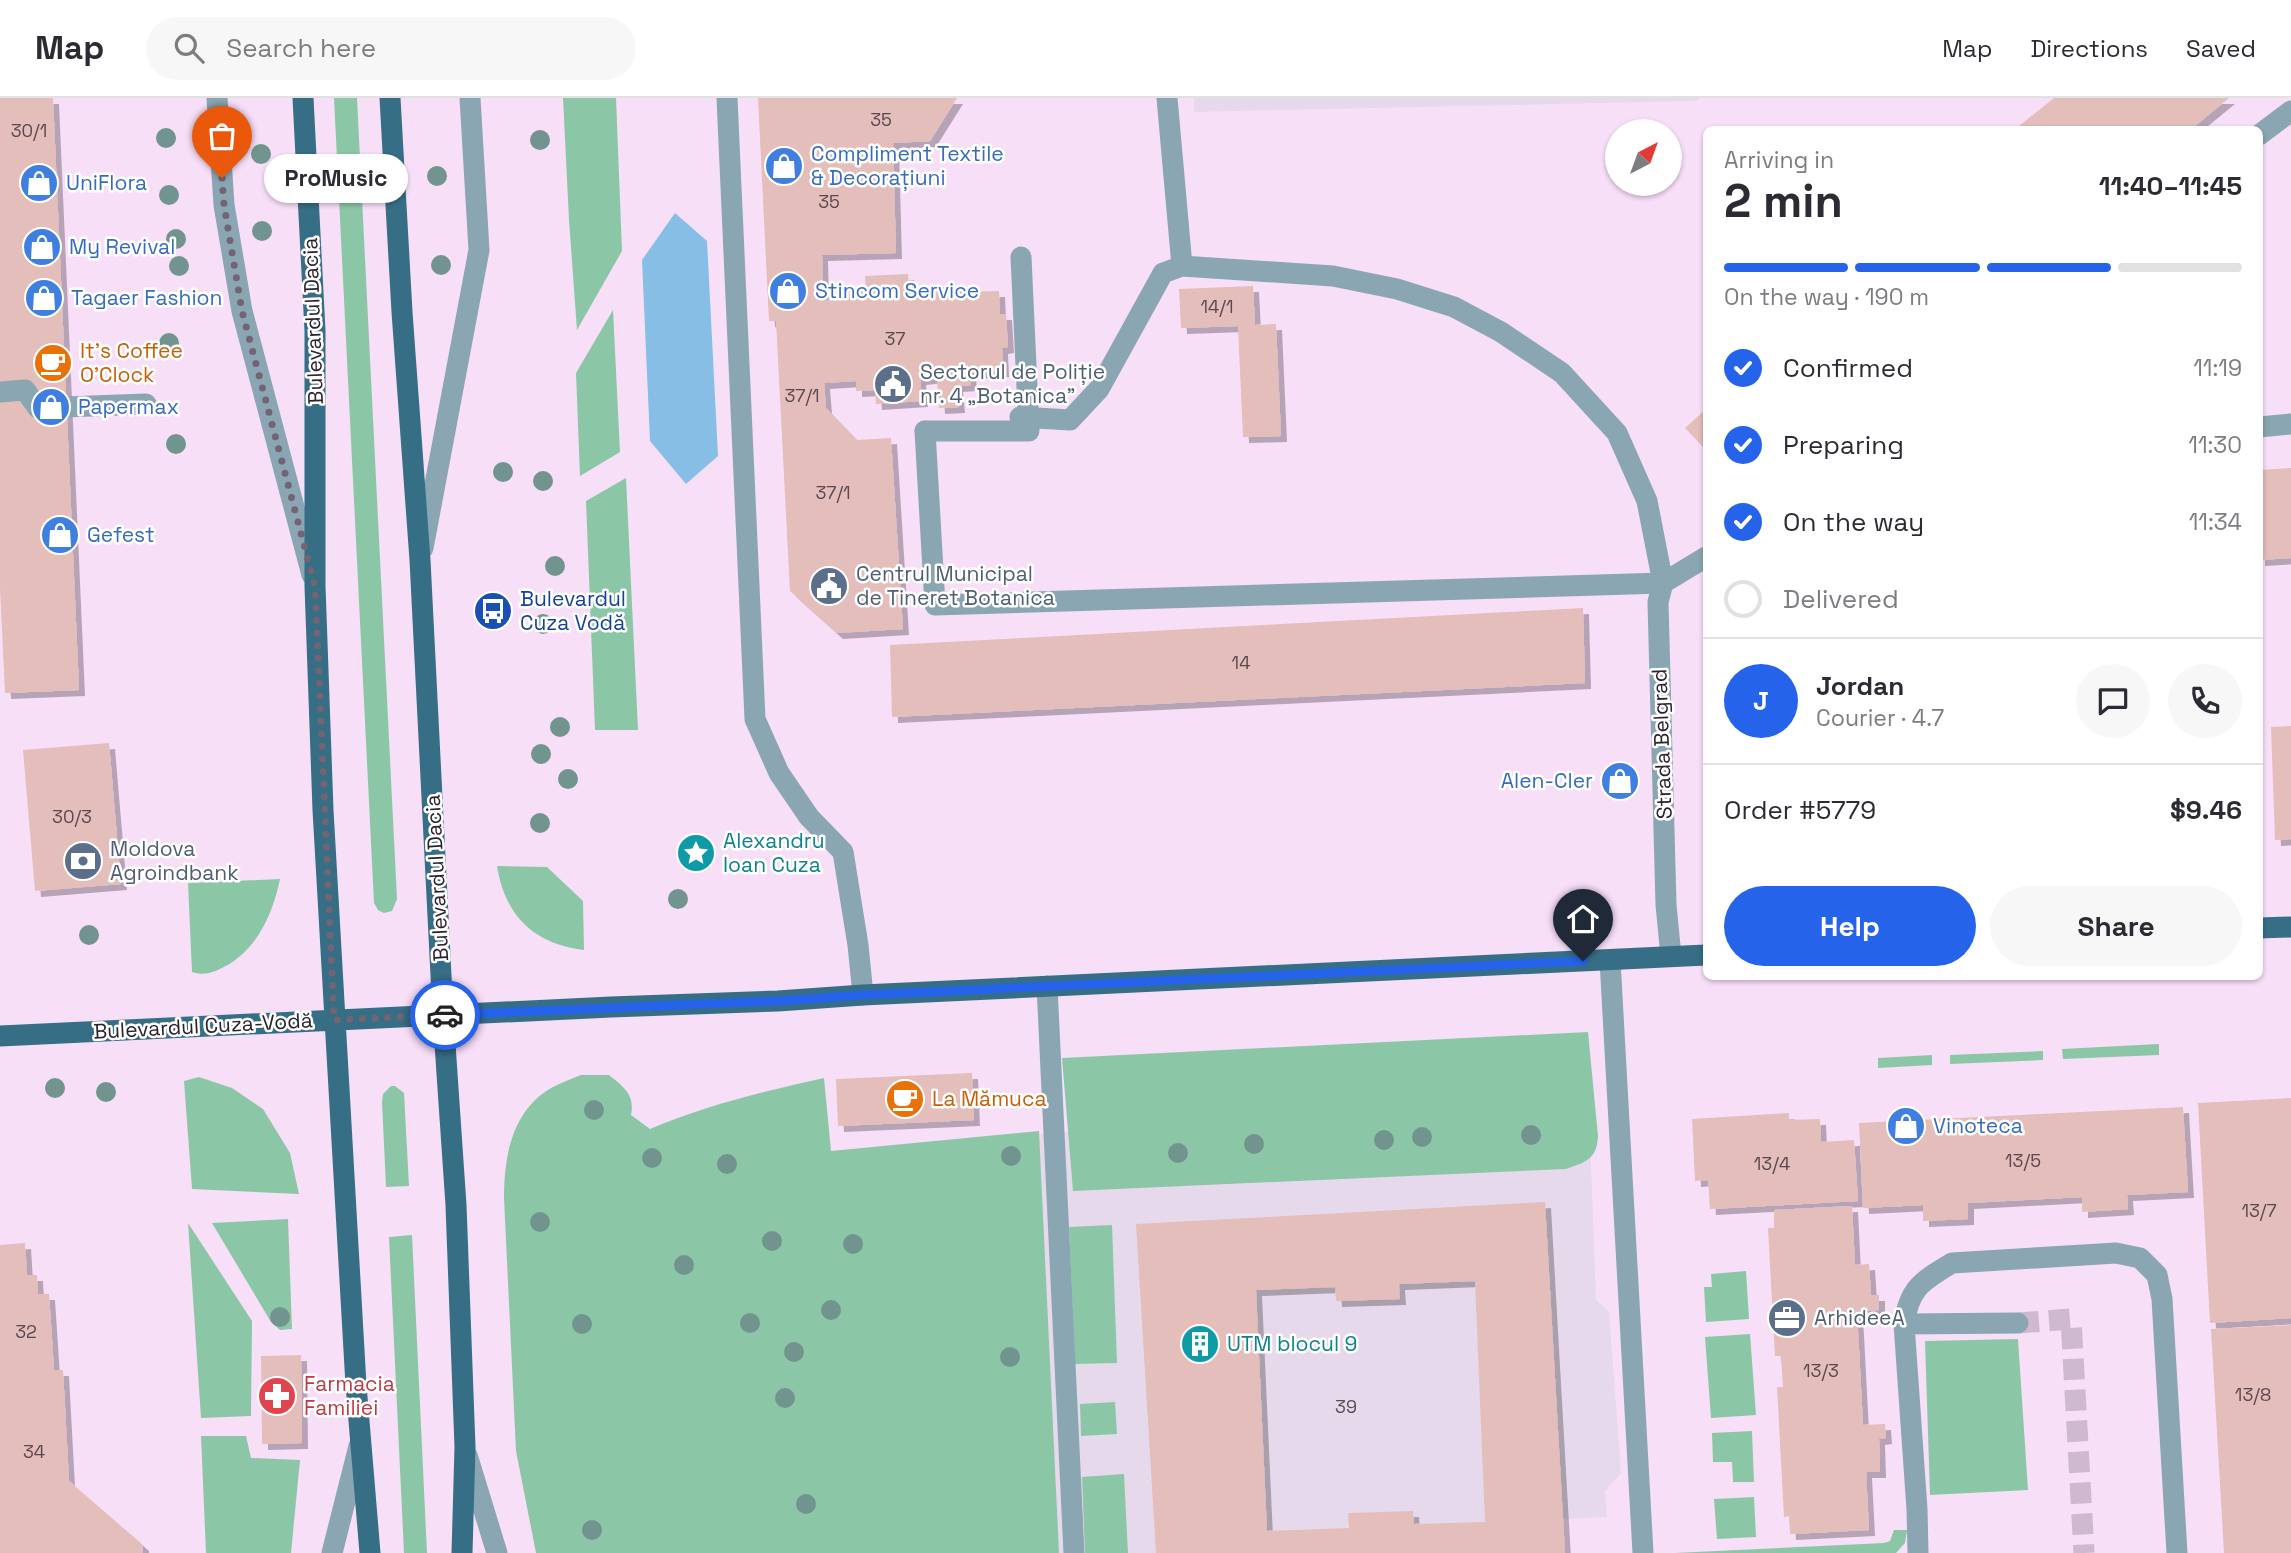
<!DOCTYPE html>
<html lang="en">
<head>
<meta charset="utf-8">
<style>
	body { margin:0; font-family:"Space Grotesk",sans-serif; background:#f7f7f7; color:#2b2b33; height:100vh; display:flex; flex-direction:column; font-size:26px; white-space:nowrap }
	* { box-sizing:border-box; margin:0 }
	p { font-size:23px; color:#7c7c81 }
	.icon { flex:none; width:38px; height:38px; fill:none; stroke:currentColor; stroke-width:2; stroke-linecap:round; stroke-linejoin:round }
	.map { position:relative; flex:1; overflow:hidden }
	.details { position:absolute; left:1703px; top:28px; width:560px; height:854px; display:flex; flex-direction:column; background:#fff; border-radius:10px; box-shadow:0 2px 5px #0004 }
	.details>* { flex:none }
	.needle { width:46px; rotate:41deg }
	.buttons { position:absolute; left:1605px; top:21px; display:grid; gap:14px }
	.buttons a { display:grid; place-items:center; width:77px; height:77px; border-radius:50%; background:#fff; box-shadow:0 2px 5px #0004; font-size:35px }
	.pin { position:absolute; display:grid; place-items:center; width:60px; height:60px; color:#fff; margin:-72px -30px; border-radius:50% 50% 50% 0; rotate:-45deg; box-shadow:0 0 7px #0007 }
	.pin .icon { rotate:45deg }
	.courier { position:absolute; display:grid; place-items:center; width:70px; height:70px; margin:-35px; border:5px solid #2563eb; border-radius:50%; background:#fff; color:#222; box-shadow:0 2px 9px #0007 }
	.bubble { position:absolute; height:49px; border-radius:24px; background:#fff; box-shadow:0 2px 5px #0004; font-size:23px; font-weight:800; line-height:49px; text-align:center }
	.headline em { font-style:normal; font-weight:800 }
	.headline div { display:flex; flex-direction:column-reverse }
	.headline { display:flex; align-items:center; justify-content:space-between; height:119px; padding:0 21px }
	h1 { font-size:46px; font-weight:800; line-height:52px }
	.bar { display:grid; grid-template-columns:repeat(4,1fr); gap:10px 7px; align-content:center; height:84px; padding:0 21px }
	.bar i { height:9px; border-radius:5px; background:#e1e1e2 }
	.bar .selected { background:#2563eb }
	.bar p { grid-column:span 4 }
	.line { display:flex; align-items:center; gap:18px; padding:0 21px; border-top:2px solid #e1e1e2 }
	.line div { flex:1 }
	.round { display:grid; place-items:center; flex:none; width:74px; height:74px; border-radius:37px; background:#f7f7f7 }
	ol { padding:0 21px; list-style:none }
	li { display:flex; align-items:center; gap:21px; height:77px }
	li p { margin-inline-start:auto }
	li .icon { padding:7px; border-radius:50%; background:#2563eb; color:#fff; stroke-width:4 }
	li:last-child { color:#7c7c81 }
	li i { width:38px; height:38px; border:4px solid #e1e1e2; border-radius:50% }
	.button { display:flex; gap:14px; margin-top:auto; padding:14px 21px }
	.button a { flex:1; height:80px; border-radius:42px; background:#2563eb; color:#fff; font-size:28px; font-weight:800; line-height:80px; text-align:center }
	.button a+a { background:#f7f7f7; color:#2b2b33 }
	header { display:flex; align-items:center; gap:42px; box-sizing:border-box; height:98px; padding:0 35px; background:#fff; border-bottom:2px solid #e1e1e2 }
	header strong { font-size:33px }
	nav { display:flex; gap:38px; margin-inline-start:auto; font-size:24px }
	.search { width:490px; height:63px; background:#f7f7f7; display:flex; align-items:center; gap:18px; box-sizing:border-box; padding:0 24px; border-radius:38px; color:#7c7c81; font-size:26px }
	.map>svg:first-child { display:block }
	.education { fill:#e7d9ec }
	.green { fill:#8bc7a6 }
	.water { fill:#86bee6 }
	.building { fill:#e3bebb; fill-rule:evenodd; filter:url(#shadow) }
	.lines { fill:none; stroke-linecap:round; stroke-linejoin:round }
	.minor-tunnel { stroke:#cfb9cf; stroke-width:21; stroke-dasharray:21 10; stroke-linecap:butt }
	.minor { stroke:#8aa6b3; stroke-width:21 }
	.major { stroke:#366e85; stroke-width:21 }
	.minor-bridge { stroke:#8aa6b3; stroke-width:21 }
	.tree { fill:#71948e }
	.done { stroke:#736473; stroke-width:7; stroke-dasharray:0 12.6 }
	.route { stroke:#2563eb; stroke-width:9 }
	.labels { text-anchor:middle; stroke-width:5; stroke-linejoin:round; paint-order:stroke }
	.number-label { font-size:18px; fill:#59494f }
	.shop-label { font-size:21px; fill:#366cbe; stroke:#fff; text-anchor:start }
	.street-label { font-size:21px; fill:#2b222b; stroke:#fff }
	.food-label { font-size:21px; fill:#c56008; stroke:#fff; text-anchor:start }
	.service-label { font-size:21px; fill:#4e5e75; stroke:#fff; text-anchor:start }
	.transit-label { font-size:21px; fill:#164399; stroke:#fff; text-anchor:start }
	.culture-label { font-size:21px; fill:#0d838f; stroke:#fff; text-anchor:start }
	.health-label { font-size:21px; fill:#be3a42; stroke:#fff; text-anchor:start }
</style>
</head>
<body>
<header>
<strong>Map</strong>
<div class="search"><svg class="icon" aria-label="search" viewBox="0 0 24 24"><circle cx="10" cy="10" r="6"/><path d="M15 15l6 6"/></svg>Search here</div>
<nav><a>Map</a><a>Directions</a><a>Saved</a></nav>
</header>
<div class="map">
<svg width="2291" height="1455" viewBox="0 0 2291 1455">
	<defs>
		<filter id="shadow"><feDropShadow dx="6" dy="6" stdDeviation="0" flood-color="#0004"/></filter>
	</defs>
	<rect width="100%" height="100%" fill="#f8dff8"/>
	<path class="education" d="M1194 0H1701L1696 3 1194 14Z
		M1589 1011 1596 1202 1609 1213 1621 1375 1605 1393 1607 1419 1563 1421 1565 1455H651L631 1077 1054 1035Z"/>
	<path class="green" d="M334 0H357L397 801 392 813 384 815 378 812 374 805Z
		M563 0H616L622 153 577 232 569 122Z
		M613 212 620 354 580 378 576 275Z
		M626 380 638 632H595L586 403Z
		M497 768 547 769 583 803 584 852C534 846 505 818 497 768Z
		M280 781C272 819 255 856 218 872 209 876 201 877 192 874L188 785Z
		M1588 934 1598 1038C1597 1061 1586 1064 1566 1071L1073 1093 1062 960Z
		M2159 946V957L2063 961 2062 951Z
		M2043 953V962L1950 966V957Z
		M1932 957V967L1878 970V960Z
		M581 977H609C624 989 635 997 631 1017L650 1031C706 1007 765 993 824 980L831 1053 1039 1033 1059 1455H536L516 1353 504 1100C504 1058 512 1013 551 990 560 985 571 981 581 977Z
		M199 979 232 990 263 1011 290 1055 299 1096 192 1091 184 983Z
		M391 988H395L404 995 409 1088 386 1089 382 1004 383 996Z
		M288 1121 292 1231 280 1232 271 1224 212 1125Z
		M188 1125 252 1223 251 1318 201 1320Z
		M1112 1127 1117 1265 1075 1266 1069 1129Z
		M412 1137 427 1455H404L389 1139Z
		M1746 1173 1749 1221 1706 1224 1704 1189H1712L1711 1176Z
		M1750 1236 1756 1317 1711 1320 1705 1239Z
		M2018 1241 2028 1392 1930 1397 1925 1243Z
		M1115 1304 1117 1336 1081 1338 1080 1306Z
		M1752 1333 1754 1384H1733L1732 1364H1713L1712 1335Z
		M201 1338H246L251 1360 300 1362 291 1455H206Z
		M1124 1376 1128 1455H1085L1082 1379Z
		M1754 1399 1756 1439 1717 1441 1714 1401Z
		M1894 1432H1907L1905 1445 1896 1455H1675L1884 1445 1890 1443Z"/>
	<path class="water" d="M675 115 707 143 718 358 686 386 650 343 642 162Z"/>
	<path class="building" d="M0 0H53L79 592 5 595 0 491Z
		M758 0H957L930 43 893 45 896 155 822 157 823 203 848 201 847 193 866 192 865 178 908 176 909 191 961 188 962 194 999 193 1000 216H1006L1008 249 1002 250 1003 273 970 275 971 287 957 288 959 309 939 310 937 279 920 281 922 303 876 306 875 292 856 293V283L824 285 826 310 857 342 891 340 903 531 837 535 790 493 776 223H769Z
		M2054 0H2229L2190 32H2014Z
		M1253 188 1255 227 1276 226 1281 338 1243 339 1238 228 1181 230 1179 191Z
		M1706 311V352L1685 330Z
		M2291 370V460L2259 462V372Z
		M1583 510 1585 585 892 619 890 547Z
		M2291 628V741L2275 742 2271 629Z
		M109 645 121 786 35 793 23 652Z
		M972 975 974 1022 838 1028 836 981Z
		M2291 1000V1220L2210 1225 2198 1005Z
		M2183 1009 2188 1094 2127 1097 2128 1111 2097 1113 2082 1114V1099L1968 1105V1121L1923 1123V1107L1863 1110 1859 1025Z
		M1789 1015V1022L1820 1021 1821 1044 1854 1042 1858 1103 1710 1111 1708 1082 1695 1083 1692 1021Z
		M1545 1104 1565 1455H1156L1136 1126ZM1475 1183 1485 1424 1414 1426 1413 1413 1348 1415 1349 1430 1267 1433 1256 1192 1335 1189 1336 1203 1400 1201 1399 1186Z
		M1852 1108 1855 1167 1869 1166 1871 1197H1879V1212L1857 1213 1863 1327 1885 1326 1886 1340 1879 1341 1880 1374H1866L1869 1432 1790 1436 1789 1418 1784 1419 1777 1289H1783L1781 1258H1775L1768 1130H1774V1112Z
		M25 1145 27 1177H37L38 1196H49L54 1272H63L69 1383 143 1447V1455H0V1147Z
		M2291 1227V1455H2224L2211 1231Z
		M301 1257 302 1345 262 1346 261 1258Z"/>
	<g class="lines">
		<path class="minor-tunnel" d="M2018 1225 2071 1221 2084 1455"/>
		<path class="minor" d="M217 0 224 107 242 213 312 477
			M727 0 755 621 779 675 809 719 843 754 858 847 863 897
			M1167 0 1182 168
			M2259 37 2291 13
			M0 294 25 292 38 310 146 306
			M2259 329 2291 326
			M925 333 935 507 1663 485 1647 403 1617 335 1562 275 1501 234 1454 209 1397 191 1333 178 1182 168 1163 175 1099 291 1070 322 1020 319
			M423 450 479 152 470 0
			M1671 858 1666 807 1658 504 1663 485 1706 459
			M1610 862 1643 1455
			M1047 888 1074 1455
			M1904 1226 2018 1225
			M467 1357 497 1455
			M332 1455 359 1348
			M1918 1455 1917 1411 1904 1226C1909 1190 1922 1183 1952 1165L2116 1155 2140 1160 2157 1177 2162 1201 2177 1455"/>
		<path class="major" d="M303 0 315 233V488L323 712 356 1287 370 1455
			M390 0 402 214 420 462 443 917 456 1107 465 1349 462 1455
			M2259 830 2291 829
			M0 938 611 909 778 903 863 897 1706 857"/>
		<path class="minor-bridge" d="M925 333H1029L1021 159"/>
	</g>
	<g class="tree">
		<circle cx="166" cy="40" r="10"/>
		<circle cx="540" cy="42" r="10"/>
		<circle cx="261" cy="56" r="10"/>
		<circle cx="437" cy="78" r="10"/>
		<circle cx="169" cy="97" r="10"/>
		<circle cx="262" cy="133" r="10"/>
		<circle cx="176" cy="141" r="10"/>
		<circle cx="441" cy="167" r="10"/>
		<circle cx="179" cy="168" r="10"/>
		<circle cx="169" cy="245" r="10"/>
		<circle cx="176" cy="346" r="10"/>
		<circle cx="503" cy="374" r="10"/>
		<circle cx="543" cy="383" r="10"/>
		<circle cx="555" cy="468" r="10"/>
		<circle cx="543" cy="526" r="10"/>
		<circle cx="560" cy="629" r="10"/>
		<circle cx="541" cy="656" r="10"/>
		<circle cx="568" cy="681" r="10"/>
		<circle cx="540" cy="725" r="10"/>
		<circle cx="678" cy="801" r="10"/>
		<circle cx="89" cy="837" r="10"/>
		<circle cx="55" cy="990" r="10"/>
		<circle cx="106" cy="994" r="10"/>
		<circle cx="594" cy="1012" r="10"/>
		<circle cx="1531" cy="1037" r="10"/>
		<circle cx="1422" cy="1039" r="10"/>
		<circle cx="1384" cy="1042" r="10"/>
		<circle cx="1254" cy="1046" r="10"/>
		<circle cx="1178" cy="1055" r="10"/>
		<circle cx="1011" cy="1058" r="10"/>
		<circle cx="652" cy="1060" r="10"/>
		<circle cx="727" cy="1066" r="10"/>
		<circle cx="540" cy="1124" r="10"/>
		<circle cx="772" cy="1143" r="10"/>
		<circle cx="853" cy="1146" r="10"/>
		<circle cx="684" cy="1167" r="10"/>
		<circle cx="831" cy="1212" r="10"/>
		<circle cx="280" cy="1219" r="10"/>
		<circle cx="750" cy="1225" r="10"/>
		<circle cx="582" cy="1226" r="10"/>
		<circle cx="794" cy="1254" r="10"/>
		<circle cx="1010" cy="1259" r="10"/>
		<circle cx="785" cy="1300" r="10"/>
		<circle cx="806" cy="1406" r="10"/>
		<circle cx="592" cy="1432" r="10"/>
	</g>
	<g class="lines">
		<path class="done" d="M222 80 224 107 242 213 315 488 334 922 445 917"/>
		<path class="route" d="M445 917 778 903 863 897 1583 863"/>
	</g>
	<defs>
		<symbol id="shop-disc" viewBox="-11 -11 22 22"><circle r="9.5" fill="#3f7fe0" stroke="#fff"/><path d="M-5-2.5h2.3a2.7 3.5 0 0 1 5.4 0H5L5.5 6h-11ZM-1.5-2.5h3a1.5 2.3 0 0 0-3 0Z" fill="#fff"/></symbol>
		<symbol id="cafe-disc" viewBox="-11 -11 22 22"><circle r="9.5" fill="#e8710a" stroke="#fff"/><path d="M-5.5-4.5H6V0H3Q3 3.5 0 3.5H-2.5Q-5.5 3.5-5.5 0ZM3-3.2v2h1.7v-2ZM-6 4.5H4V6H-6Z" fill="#fff"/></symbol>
		<symbol id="civic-disc" viewBox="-11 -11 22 22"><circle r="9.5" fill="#5c6f8a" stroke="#fff"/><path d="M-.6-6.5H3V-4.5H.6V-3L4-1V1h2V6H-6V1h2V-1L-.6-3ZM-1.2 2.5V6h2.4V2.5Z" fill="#fff"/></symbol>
		<symbol id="bus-disc" viewBox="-11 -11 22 22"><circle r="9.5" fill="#1a4fb4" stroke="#fff"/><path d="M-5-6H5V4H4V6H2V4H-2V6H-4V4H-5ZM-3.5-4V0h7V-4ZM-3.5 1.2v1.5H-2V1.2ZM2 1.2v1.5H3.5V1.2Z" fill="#fff"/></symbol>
		<symbol id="sight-disc" viewBox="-11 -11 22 22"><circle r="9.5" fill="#0f9aa8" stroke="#fff"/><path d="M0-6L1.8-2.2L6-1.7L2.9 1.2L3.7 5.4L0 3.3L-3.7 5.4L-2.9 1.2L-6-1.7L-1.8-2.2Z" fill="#fff"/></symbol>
		<symbol id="bank-disc" viewBox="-11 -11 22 22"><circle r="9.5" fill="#5c6f8a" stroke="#fff"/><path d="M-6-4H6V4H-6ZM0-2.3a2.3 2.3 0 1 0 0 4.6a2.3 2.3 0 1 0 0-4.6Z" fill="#fff"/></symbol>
		<symbol id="office-disc" viewBox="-11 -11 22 22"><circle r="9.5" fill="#5c6f8a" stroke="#fff"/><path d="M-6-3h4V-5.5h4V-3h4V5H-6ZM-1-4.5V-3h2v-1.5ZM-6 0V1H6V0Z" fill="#fff"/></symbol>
		<symbol id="building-disc" viewBox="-11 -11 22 22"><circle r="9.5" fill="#0f9aa8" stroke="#fff"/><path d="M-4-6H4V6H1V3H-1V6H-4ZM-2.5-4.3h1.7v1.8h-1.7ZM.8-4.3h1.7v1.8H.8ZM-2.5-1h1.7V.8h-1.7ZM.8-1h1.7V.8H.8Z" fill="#fff"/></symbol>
		<symbol id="pharmacy-disc" viewBox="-11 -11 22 22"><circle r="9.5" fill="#e0444e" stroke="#fff"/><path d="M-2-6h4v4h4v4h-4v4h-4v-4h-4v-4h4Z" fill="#fff"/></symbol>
	</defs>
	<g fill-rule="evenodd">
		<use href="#shop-disc" x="762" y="46" width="44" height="44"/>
		<use href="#shop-disc" x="17" y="63" width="44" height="44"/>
		<use href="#shop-disc" x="20" y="127" width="44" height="44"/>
		<use href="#shop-disc" x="766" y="171" width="44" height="44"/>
		<use href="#shop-disc" x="22" y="178" width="44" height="44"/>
		<use href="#cafe-disc" x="31" y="243" width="44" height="44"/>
		<use href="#civic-disc" x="871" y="264" width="44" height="44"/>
		<use href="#shop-disc" x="29" y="287" width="44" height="44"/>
		<use href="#shop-disc" x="38" y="415" width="44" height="44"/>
		<use href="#civic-disc" x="807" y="466" width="44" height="44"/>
		<use href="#bus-disc" x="471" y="491" width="44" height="44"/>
		<use href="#shop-disc" x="1598" y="661" width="44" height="44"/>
		<use href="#sight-disc" x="674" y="733" width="44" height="44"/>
		<use href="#bank-disc" x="61" y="741" width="44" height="44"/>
		<use href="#cafe-disc" x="883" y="979" width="44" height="44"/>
		<use href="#shop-disc" x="1884" y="1006" width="44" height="44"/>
		<use href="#office-disc" x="1765" y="1198" width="44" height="44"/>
		<use href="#building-disc" x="1178" y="1224" width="44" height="44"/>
		<use href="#pharmacy-disc" x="255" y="1276" width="44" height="44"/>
	</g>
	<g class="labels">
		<g class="number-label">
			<text x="881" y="28">35</text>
			<text x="29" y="39">30/1</text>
			<text x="829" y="110">35</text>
			<text x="1217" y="215">14/1</text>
			<text x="895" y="247">37</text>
			<text x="802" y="304">37/1</text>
			<text x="833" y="401">37/1</text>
			<text x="1241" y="571">14</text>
			<text x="72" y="725">30/3</text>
			<text x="2023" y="1069">13/5</text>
			<text x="1772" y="1072">13/4</text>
			<text x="2259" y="1119">13/7</text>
			<text x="26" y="1240">32</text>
			<text x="1821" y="1279">13/3</text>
			<text x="2253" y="1303">13/8</text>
			<text x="1346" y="1315">39</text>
			<text x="34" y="1360">34</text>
		</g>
		<g class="shop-label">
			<text x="811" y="63">Compliment Textile<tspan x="811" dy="24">&amp; Decorațiuni</tspan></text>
			<text x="66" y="92">UniFlora</text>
			<text x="69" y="156">My Revival</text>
			<text x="815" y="200">Stincom Service</text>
			<text x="71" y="207">Tagaer Fashion</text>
			<text x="78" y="316">Papermax</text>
			<text x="87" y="444">Gefest</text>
			<text x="1593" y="690" text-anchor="end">Alen-Cler</text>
			<text x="1933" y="1035">Vinoteca</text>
		</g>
		<g class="street-label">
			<text transform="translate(313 223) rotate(-92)" y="7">Bulevardul Dacia</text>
			<text transform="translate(1662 646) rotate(-92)" y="7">Strada Belgrad</text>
			<text transform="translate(437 780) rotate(-93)" y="7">Bulevardul Dacia</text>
			<text transform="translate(203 928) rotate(-3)" y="7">Bulevardul Cuza-Vodă</text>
		</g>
		<g class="food-label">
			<text x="80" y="260">It's Coffee<tspan x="80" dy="24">O'Clock</tspan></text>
			<text x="932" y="1008">La Mămuca</text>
		</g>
		<g class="service-label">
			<text x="920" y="281">Sectorul de Poliție<tspan x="920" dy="24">nr. 4 „Botanica”</tspan></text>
			<text x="856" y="483">Centrul Municipal<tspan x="856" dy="24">de Tineret Botanica</tspan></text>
			<text x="110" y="758">Moldova<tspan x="110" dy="24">Agroindbank</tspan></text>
			<text x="1814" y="1227">ArhideeA</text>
		</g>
		<g class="transit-label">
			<text x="520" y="508">Bulevardul<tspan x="520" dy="24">Cuza Vodă</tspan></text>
		</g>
		<g class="culture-label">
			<text x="723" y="750">Alexandru<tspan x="723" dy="24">Ioan Cuza</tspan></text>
			<text x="1227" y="1253">UTM blocul 9</text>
		</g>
		<g class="health-label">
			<text x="304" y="1293">Farmacia<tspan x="304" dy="24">Familiei</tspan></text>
		</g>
	</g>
</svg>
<div class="buttons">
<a><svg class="needle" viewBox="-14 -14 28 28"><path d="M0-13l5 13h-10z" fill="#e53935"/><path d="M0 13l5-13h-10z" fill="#7c7c81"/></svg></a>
</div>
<div class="pin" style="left:222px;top:80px;background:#ea580c"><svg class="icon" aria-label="bag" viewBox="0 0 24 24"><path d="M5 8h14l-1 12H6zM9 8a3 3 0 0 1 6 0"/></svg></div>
<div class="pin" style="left:1583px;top:863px;background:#1f2937"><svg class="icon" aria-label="home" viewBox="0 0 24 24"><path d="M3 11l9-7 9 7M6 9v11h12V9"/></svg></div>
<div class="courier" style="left:445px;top:917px"><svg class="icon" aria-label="car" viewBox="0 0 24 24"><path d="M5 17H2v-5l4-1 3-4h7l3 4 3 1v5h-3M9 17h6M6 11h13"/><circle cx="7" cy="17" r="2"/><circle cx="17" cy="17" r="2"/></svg></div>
<div class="bubble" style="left:264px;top:56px;width:144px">ProMusic</div>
<section class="details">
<div class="headline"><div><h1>2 min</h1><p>Arriving in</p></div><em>11:40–11:45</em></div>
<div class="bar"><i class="selected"></i><i class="selected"></i><i class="selected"></i><i></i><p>On the way · 190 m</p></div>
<ol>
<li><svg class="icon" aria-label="check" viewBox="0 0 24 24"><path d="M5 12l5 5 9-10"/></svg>Confirmed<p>11:19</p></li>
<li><svg class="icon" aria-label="check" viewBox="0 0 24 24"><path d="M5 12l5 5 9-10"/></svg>Preparing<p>11:30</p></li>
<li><svg class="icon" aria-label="check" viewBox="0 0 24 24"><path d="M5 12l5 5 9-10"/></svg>On the way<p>11:34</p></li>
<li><i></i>Delivered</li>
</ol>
<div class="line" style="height:126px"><b class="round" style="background:#2563eb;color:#fff">J</b><div><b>Jordan</b><p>Courier · 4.7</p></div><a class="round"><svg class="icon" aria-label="chat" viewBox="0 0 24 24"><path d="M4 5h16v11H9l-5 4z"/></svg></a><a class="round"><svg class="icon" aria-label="phone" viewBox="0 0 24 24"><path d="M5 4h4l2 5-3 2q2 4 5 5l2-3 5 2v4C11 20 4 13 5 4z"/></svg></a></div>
<div class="line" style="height:91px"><div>Order #5779</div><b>$9.46</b></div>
<div class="button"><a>Help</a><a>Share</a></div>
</section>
</div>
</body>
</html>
